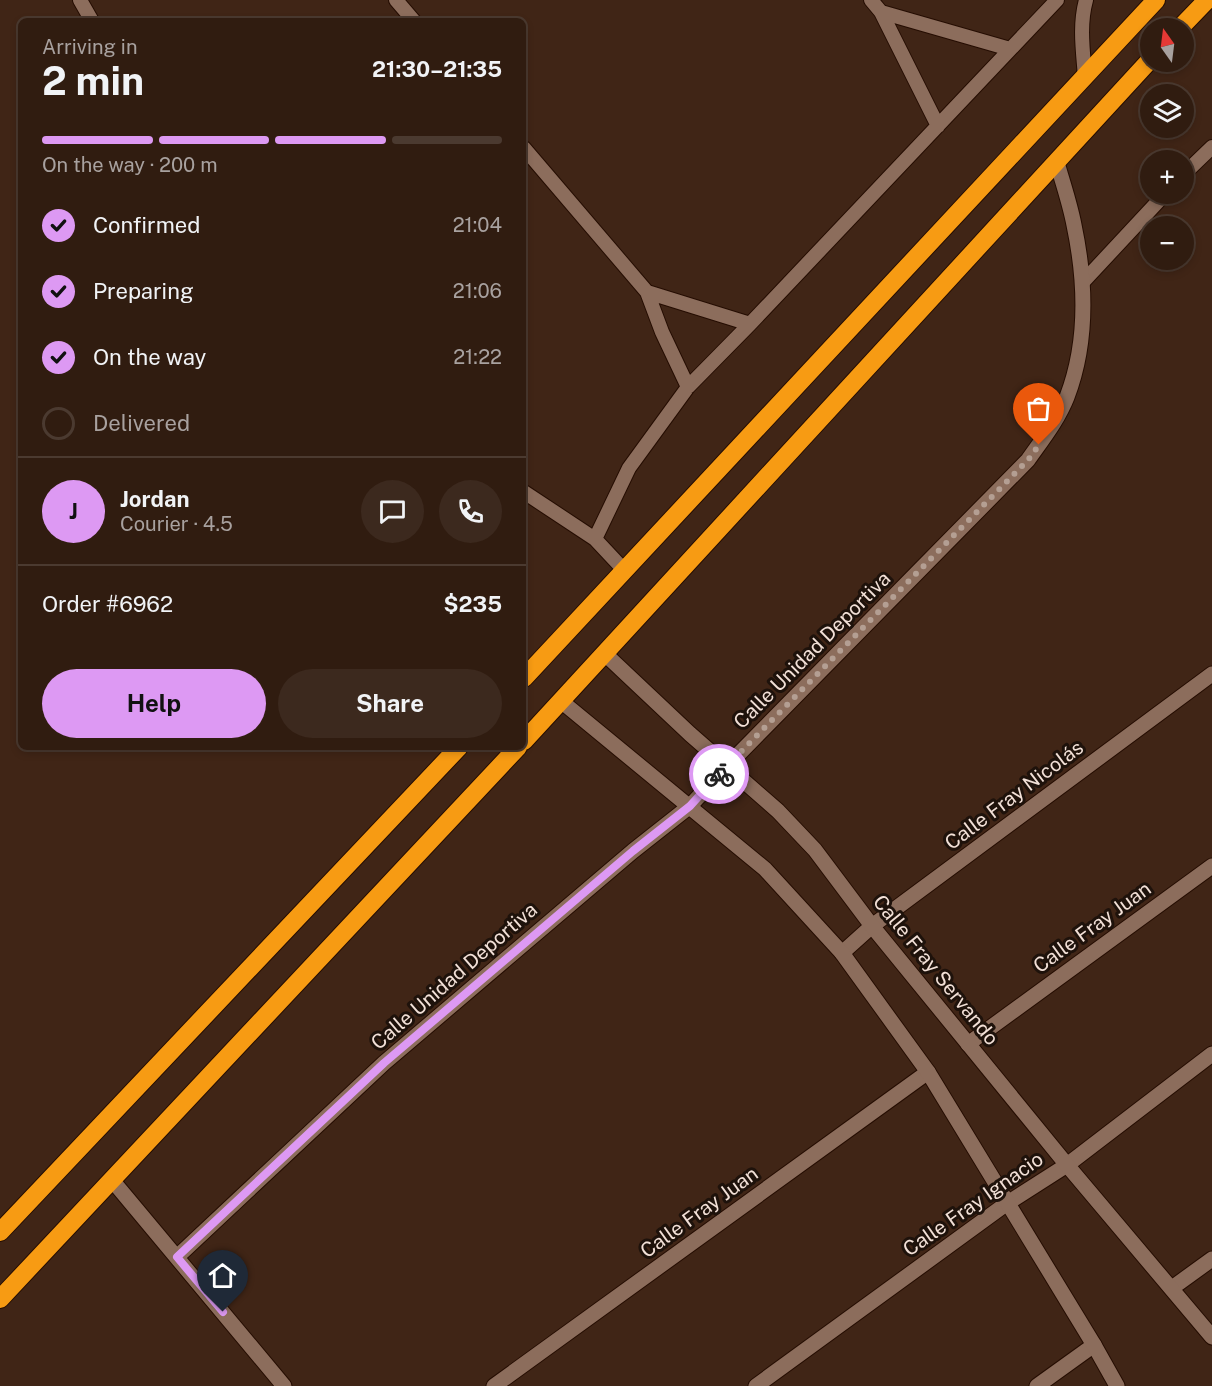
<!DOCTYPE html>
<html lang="en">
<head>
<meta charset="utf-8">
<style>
	body { margin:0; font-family:"Public Sans",sans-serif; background:#3c291e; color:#f1f3f6; height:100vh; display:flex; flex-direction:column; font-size:22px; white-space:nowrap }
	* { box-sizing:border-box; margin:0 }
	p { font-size:20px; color:#a8a19f }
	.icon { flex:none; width:33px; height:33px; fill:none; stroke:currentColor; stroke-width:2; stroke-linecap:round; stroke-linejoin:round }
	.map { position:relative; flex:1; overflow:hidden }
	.sheet { position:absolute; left:18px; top:18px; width:508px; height:732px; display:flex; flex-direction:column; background:#301c10; border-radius:9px; box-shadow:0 3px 9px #0003,0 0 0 2px #4b3a30 }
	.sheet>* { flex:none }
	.needle { width:39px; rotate:346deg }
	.controls { position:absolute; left:1140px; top:18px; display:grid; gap:12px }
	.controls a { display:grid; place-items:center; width:54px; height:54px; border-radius:50%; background:#301c10; box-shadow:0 3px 9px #0003,0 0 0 2px #4b3a30; font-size:30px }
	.pin { position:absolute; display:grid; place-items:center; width:51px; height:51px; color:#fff; margin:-62px -26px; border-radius:50% 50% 50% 0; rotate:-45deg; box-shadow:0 0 6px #0007 }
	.pin .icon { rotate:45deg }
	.courier { position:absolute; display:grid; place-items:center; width:60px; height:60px; margin:-30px; border:4px solid #dd99f3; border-radius:50%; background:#fff; color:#222; box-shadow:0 2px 8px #0007 }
	.head em { font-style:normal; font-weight:700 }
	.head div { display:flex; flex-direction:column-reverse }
	.head { display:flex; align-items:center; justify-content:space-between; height:102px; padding:0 24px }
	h1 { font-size:39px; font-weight:700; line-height:45px }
	.bar { display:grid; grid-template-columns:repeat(4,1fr); gap:9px 6px; align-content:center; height:72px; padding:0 24px }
	.bar i { height:8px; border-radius:4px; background:#4b3a30 }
	.bar .selected { background:#dd99f3 }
	.bar p { grid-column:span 4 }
	.line { display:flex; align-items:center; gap:15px; padding:0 24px; border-top:2px solid #4b3a30 }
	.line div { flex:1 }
	.round { display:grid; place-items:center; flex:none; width:63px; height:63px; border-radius:32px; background:#3c291e }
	ol { padding:0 24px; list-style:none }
	li { display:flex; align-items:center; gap:18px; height:66px }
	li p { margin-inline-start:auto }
	li .icon { padding:6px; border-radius:50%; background:#dd99f3; color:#111; stroke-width:4 }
	li:last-child { color:#a8a19f }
	li i { width:33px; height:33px; border:3px solid #4b3a30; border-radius:50% }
	.primary-button { display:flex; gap:12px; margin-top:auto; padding:12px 24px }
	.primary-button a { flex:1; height:69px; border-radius:36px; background:#dd99f3; color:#111; font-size:24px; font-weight:700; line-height:69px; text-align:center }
	.primary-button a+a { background:#3c291e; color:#f1f3f6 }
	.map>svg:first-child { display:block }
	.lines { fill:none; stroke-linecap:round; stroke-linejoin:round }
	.lane-casing { stroke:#250d02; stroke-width:16 }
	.street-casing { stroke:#250d02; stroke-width:17 }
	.secondary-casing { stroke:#250d02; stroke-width:17 }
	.highway-casing { stroke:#250d02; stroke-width:20 }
	.lane { stroke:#8c6d5c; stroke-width:14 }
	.street { stroke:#8c6d5c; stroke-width:15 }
	.secondary { stroke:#8c6d5c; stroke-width:15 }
	.highway { stroke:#f79b13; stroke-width:18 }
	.done { stroke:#b49f93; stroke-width:6; stroke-dasharray:0 10.8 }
	.route { stroke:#dd99f3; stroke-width:8 }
	.labels { text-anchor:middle; stroke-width:6; stroke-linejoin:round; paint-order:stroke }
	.street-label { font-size:20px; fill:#f2e0d7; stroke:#1e120b }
</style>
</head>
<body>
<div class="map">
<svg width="1212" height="1386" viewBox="0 0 1212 1386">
	<rect width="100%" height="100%" fill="#402516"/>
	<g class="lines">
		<defs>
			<path id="lane" d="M80 0 92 21
				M396 0 414 21
				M871 0 881 12 938 126
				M881 12 1010 49
				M1085 77C1083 51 1079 25 1086 0
				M524 148 647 292 662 332 688 387
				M1184 174 1212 147
				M1083 282 1165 194
				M647 292 750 324
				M524 492 595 539 624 570
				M595 539 629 468 688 387 750 324 1057 0"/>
			<path id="street" d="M842 953 872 926 1212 674
				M968 1044 1212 866
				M112 1180 284 1386
				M177 1257 384 1063 633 851 690 806 727 766 1028 460C1042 440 1058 420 1067 397 1088 342 1086 282 1074 225 1070 204 1063 183 1057 163
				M1172 1288 1212 1259
				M494 1386 928 1072
				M756 1386 1006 1204 1067 1165 1212 1054
				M1037 1386 1094 1345"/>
			<path id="secondary" d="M604 653 690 734 778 811 815 850 872 926 1067 1165 1212 1337
				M561 701 765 869 842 953 928 1072 1094 1345 1117 1386"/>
			<path id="highway" d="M1180 28 1207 0
				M524 678 1156 0
				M524 741 1150 60
				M0 1232 459 747
				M0 1299 518 747"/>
		</defs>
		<use href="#lane" class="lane-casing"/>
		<use href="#street" class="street-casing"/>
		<use href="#secondary" class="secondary-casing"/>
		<use href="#highway" class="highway-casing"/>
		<use href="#lane" class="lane"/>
		<use href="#street" class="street"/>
		<use href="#secondary" class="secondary"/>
		<use href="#highway" class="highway"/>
	</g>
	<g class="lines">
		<path class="done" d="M719 774 1028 460 1039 445"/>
		<path class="route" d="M223 1312 177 1257 384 1063 633 851 690 806 719 774"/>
	</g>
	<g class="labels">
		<g class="street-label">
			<text transform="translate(812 650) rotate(-45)" y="7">Calle Unidad Deportiva</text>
			<text transform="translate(1014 795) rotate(-37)" y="7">Calle Fray Nicolás</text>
			<text transform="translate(1092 927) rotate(-36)" y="7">Calle Fray Juan</text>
			<text transform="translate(936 970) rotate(51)" y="7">Calle Fray Servando</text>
			<text transform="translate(454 976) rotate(-41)" y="7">Calle Unidad Deportiva</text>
			<text transform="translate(973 1204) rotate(-35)" y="7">Calle Fray Ignacio</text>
			<text transform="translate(699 1212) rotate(-36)" y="7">Calle Fray Juan</text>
		</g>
	</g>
</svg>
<div class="controls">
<a><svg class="needle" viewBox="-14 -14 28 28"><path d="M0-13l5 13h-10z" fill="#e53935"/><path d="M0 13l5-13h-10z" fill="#a8a19f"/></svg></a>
<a><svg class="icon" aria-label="layers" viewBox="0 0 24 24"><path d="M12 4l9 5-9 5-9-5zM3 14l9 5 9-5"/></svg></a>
<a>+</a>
<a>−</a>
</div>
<div class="pin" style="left:1039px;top:445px;background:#ea580c"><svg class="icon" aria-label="bag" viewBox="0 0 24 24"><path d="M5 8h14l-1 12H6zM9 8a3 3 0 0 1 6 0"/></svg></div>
<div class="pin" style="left:223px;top:1312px;background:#1f2937"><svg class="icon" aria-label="home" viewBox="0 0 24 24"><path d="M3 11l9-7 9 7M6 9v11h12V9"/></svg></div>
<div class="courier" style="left:719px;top:774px"><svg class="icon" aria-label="bike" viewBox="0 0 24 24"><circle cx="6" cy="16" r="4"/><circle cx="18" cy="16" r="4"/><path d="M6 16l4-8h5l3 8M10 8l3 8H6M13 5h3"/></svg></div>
<section class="sheet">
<div class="head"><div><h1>2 min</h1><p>Arriving in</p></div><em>21:30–21:35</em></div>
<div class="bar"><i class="selected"></i><i class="selected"></i><i class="selected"></i><i></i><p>On the way · 200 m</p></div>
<ol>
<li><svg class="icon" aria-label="check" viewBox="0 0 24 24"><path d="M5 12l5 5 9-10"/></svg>Confirmed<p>21:04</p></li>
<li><svg class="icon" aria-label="check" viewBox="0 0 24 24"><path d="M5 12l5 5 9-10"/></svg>Preparing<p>21:06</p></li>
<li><svg class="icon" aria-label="check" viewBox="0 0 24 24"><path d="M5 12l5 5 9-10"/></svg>On the way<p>21:22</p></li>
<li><i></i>Delivered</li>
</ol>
<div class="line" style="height:108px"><b class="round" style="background:#dd99f3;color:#111">J</b><div><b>Jordan</b><p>Courier · 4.5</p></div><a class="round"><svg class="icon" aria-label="chat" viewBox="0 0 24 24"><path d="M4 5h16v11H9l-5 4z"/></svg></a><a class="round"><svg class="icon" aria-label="phone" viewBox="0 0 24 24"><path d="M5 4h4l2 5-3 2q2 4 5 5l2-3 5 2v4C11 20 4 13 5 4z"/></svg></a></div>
<div class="line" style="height:78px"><div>Order #6962</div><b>$235</b></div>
<div class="primary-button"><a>Help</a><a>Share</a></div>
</section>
</div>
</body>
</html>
